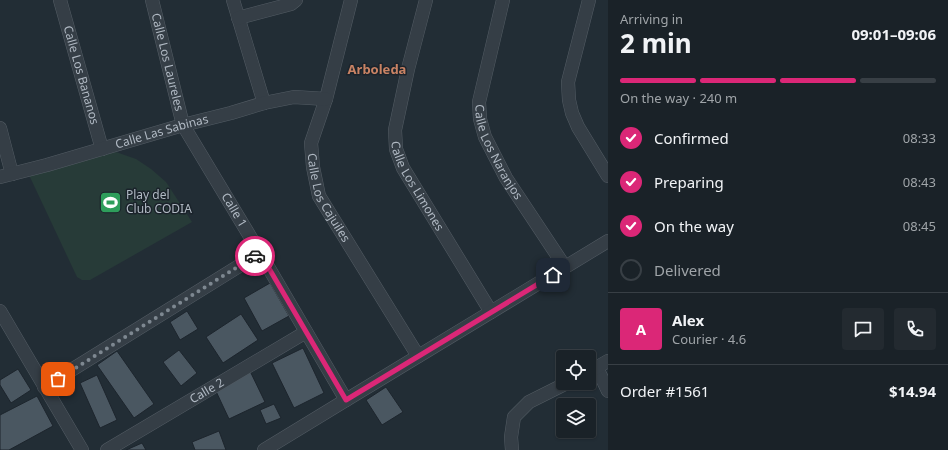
<!DOCTYPE html>
<html lang="en">
<head>
<meta charset="utf-8">
<style>
	body { margin:0; font-family:"Noto Sans",sans-serif; background:#232a30; color:#f1f3f6; height:100vh; display:flex; flex-direction:column; font-size:15px; white-space:nowrap }
	* { box-sizing:border-box; margin:0 }
	p { font-size:13px; color:#9fa4a8 }
	.icon { flex:none; width:22px; height:22px; fill:none; stroke:currentColor; stroke-width:2; stroke-linecap:round; stroke-linejoin:round }
	.map { position:relative; flex:1; overflow:hidden }
	.panel { display:flex; flex-direction:column; background:#1a2228; width:340px }
	.panel>* { flex:none }
	.buttons { position:absolute; left:556px; top:350px; display:grid; gap:8px }
	.buttons a { display:grid; place-items:center; width:40px; height:40px; border-radius:4px; background:#1a2228; box-shadow:0 1px 3px #0004,0 0 0 1px #383f45; font-size:20px }
	.pin { position:absolute; display:grid; place-items:center; width:34px; height:34px; color:#fff; margin:-17px; border-radius:8px; box-shadow:0 2px 6px #0006 }
	.courier { position:absolute; display:grid; place-items:center; width:40px; height:40px; margin:-20px; border:3px solid #db2777; border-radius:50%; background:#fff; color:#222; box-shadow:0 1px 5px #0007 }
	.headline em { font-style:normal; font-weight:700 }
	.headline div { display:flex; flex-direction:column-reverse }
	.headline { display:flex; align-items:center; justify-content:space-between; height:68px; padding:0 12px }
	h1 { font-size:26px; font-weight:700; line-height:30px }
	.bar { display:grid; grid-template-columns:repeat(4,1fr); gap:6px 4px; align-content:center; height:48px; padding:0 12px }
	.bar i { height:5px; border-radius:3px; background:#383f45 }
	.bar .selected { background:#db2777 }
	.bar p { grid-column:span 4 }
	.line { display:flex; align-items:center; gap:10px; padding:0 12px; border-top:1px solid #383f45 }
	.line div { flex:1 }
	.round { display:grid; place-items:center; flex:none; width:42px; height:42px; border-radius:4px; background:#232a30 }
	ol { padding:0 12px; list-style:none }
	li { display:flex; align-items:center; gap:12px; height:44px }
	li p { margin-inline-start:auto }
	li .icon { padding:4px; border-radius:50%; background:#db2777; color:#fff; stroke-width:4 }
	li:last-child { color:#9fa4a8 }
	li i { width:22px; height:22px; border:2px solid #383f45; border-radius:50% }
	main { display:flex; flex:1; min-height:0 }
	.map>svg:first-child { display:block }
	.green { fill:#273b38 }
	.building { fill:#4a5761; stroke:#1d252d }
	.lines { fill:none; stroke-linecap:round; stroke-linejoin:round }
	.minor-casing { stroke:#535c64; stroke-width:14 }
	.minor { stroke:#353e46; stroke-width:13 }
	.done { stroke:#7e8891; stroke-width:4; stroke-dasharray:0 7.2 }
	.route { stroke:#db2777; stroke-width:5 }
	.labels { text-anchor:middle; stroke-width:3; stroke-linejoin:round; paint-order:stroke }
	.street-label { font-size:12px; fill:#b0b9c3; stroke:#1b232b }
	.poi-label { font-size:12px; fill:#b0b9c3; stroke:#1b232b; text-anchor:start }
	.neighbourhood-label { font-size:13px; font-weight:bold; fill:#c98364; stroke:#1b232b }
</style>
</head>
<body>
<main>
<div class="map">
<svg width="608" height="450" viewBox="0 0 608 450">
	<rect width="100%" height="100%" fill="#222d35"/>
	<path class="green" d="M116 152 136 159 151 169 166 182 192 222 90 280H82L77 277 29 175 99 155Z"/>
	<path class="building" d="M270 283 289 316 262 331 244 298Z
		M187 311 198 329 180 340 170 322Z
		M241 314 258 340 223 363 206 337Z
		M303 348 324 393 294 408 272 363Z
		M179 350 197 373 181 386 163 362Z
		M117 351 154 404 134 418 97 365Z
		M18 369 31 390 11 403 0 385V380Z
		M250 371 265 402 229 419 214 387Z
		M97 375 117 420 100 428 80 383Z
		M386 387 403 412 382 425 366 400Z
		M37 396 53 426 9 450H0V415Z
		M274 404 281 418 266 424 260 410Z
		M219 431 226 450H195L192 442Z
		M142 443 146 450H126Z"/>
	<g class="lines">
		<defs>
			<g id="minor">
				<path id="s1" d="M60 0 102 149"/>
				<path id="s2" d="M152 0 183 125 260 253 346 400"/>
				<path d="M233 0 264 103"/>
				<path id="s3" d="M351 0 326 99 311 143 313 167 319 196 418 356"/>
				<path id="s4" d="M426 0 408 69 395 130 396 149 403 168 491 312"/>
				<path id="s5" d="M503 0 479 102 480 119 485 137 506 178 565 267"/>
				<path d="M589 0 568 82 569 100 572 113 578 127 608 176"/>
				<path d="M238 18 291 4 296 0"/>
				<path d="M0 128 12 174"/>
				<path id="s6" d="M0 177 47 165 183 125 231 113 264 103 294 97 326 99"/>
				<path d="M0 311 82 450"/>
				<path d="M597 368 608 391"/>
				<path d="M589 372 608 361"/>
				<path d="M44 387 260 253"/>
				<path id="s7" d="M107 450 306 332"/>
				<path d="M264 450 346 400 608 241"/>
				<path d="M512 450 511 437 514 417 529 402 567 383"/>
			</g>
		</defs>
		<use href="#minor" class="minor-casing"/>
		<use href="#minor" class="minor"/>
	</g>
	<g class="lines">
		<path class="done" d="M58 379 255 256"/>
		<path class="route" d="M255 256 260 253 346 400 553 275"/>
	</g>
	<defs>
		<symbol id="stadium-square" viewBox="-11 -11 22 22"><rect x="-9" y="-9" width="18" height="18" rx="4" fill="#2e9e5b" stroke="#1b232b"/><path d="M0-5a6.5 5 0 1 0 0 10a6.5 5 0 1 0 0-10ZM-3.5-1.8h7v3.6h-7Z" fill="#fff"/></symbol>
	</defs>
	<g fill-rule="evenodd">
		<use href="#stadium-square" x="98" y="190" width="25" height="25"/>
	</g>
	<g class="labels">
		<g class="street-label">
			<text dy="4" stroke="none"><textPath href="#s2" startOffset="64">Calle Los Laureles</textPath></text>
			<text dy="4" stroke="none"><textPath href="#s1" startOffset="78">Calle Los Bananos</textPath></text>
			<text dy="4" stroke="none"><textPath href="#s6" startOffset="168">Calle Las Sabinas</textPath></text>
			<text dy="4" stroke="none"><textPath href="#s5" startOffset="159">Calle Los Naranjos</textPath></text>
			<text dy="4" stroke="none"><textPath href="#s4" startOffset="195">Calle Los Limones</textPath></text>
			<text dy="4" stroke="none"><textPath href="#s3" startOffset="207">Calle Los Cajuiles</textPath></text>
			<text dy="4" stroke="none"><textPath href="#s2" startOffset="228">Calle 1</textPath></text>
			<text dy="4" stroke="none"><textPath href="#s7" startOffset="116">Calle 2</textPath></text>
		</g>
		<g class="poi-label">
			<text x="126" y="199">Play del<tspan x="126" dy="14">Club CODIA</tspan></text>
		</g>
		<g class="neighbourhood-label">
			<text x="377" y="74">Arboleda</text>
		</g>
	</g>
</svg>
<div class="buttons">
<a><svg class="icon" aria-label="locate" viewBox="0 0 24 24"><circle cx="12" cy="12" r="6"/><path d="M12 2v4M12 18v4M2 12h4M18 12h4"/></svg></a>
<a><svg class="icon" aria-label="layers" viewBox="0 0 24 24"><path d="M12 4l9 5-9 5-9-5zM3 14l9 5 9-5"/></svg></a>
</div>
<div class="pin" style="left:58px;top:379px;background:#ea580c"><svg class="icon" aria-label="bag" viewBox="0 0 24 24"><path d="M5 8h14l-1 12H6zM9 8a3 3 0 0 1 6 0"/></svg></div>
<div class="pin" style="left:553px;top:275px;background:#1f2937"><svg class="icon" aria-label="home" viewBox="0 0 24 24"><path d="M3 11l9-7 9 7M6 9v11h12V9"/></svg></div>
<div class="courier" style="left:255px;top:256px"><svg class="icon" aria-label="car" viewBox="0 0 24 24"><path d="M5 17H2v-5l4-1 3-4h7l3 4 3 1v5h-3M9 17h6M6 11h13"/><circle cx="7" cy="17" r="2"/><circle cx="17" cy="17" r="2"/></svg></div>
</div>
<section class="panel">
<div class="headline"><div><h1>2 min</h1><p>Arriving in</p></div><em>09:01–09:06</em></div>
<div class="bar"><i class="selected"></i><i class="selected"></i><i class="selected"></i><i></i><p>On the way · 240 m</p></div>
<ol>
<li><svg class="icon" aria-label="check" viewBox="0 0 24 24"><path d="M5 12l5 5 9-10"/></svg>Confirmed<p>08:33</p></li>
<li><svg class="icon" aria-label="check" viewBox="0 0 24 24"><path d="M5 12l5 5 9-10"/></svg>Preparing<p>08:43</p></li>
<li><svg class="icon" aria-label="check" viewBox="0 0 24 24"><path d="M5 12l5 5 9-10"/></svg>On the way<p>08:45</p></li>
<li><i></i>Delivered</li>
</ol>
<div class="line" style="height:72px"><b class="round" style="background:#db2777;color:#fff">A</b><div><b>Alex</b><p>Courier · 4.6</p></div><a class="round"><svg class="icon" aria-label="chat" viewBox="0 0 24 24"><path d="M4 5h16v11H9l-5 4z"/></svg></a><a class="round"><svg class="icon" aria-label="phone" viewBox="0 0 24 24"><path d="M5 4h4l2 5-3 2q2 4 5 5l2-3 5 2v4C11 20 4 13 5 4z"/></svg></a></div>
<div class="line" style="height:52px"><div>Order #1561</div><b>$14.94</b></div>
</section>
</main>
</body>
</html>
